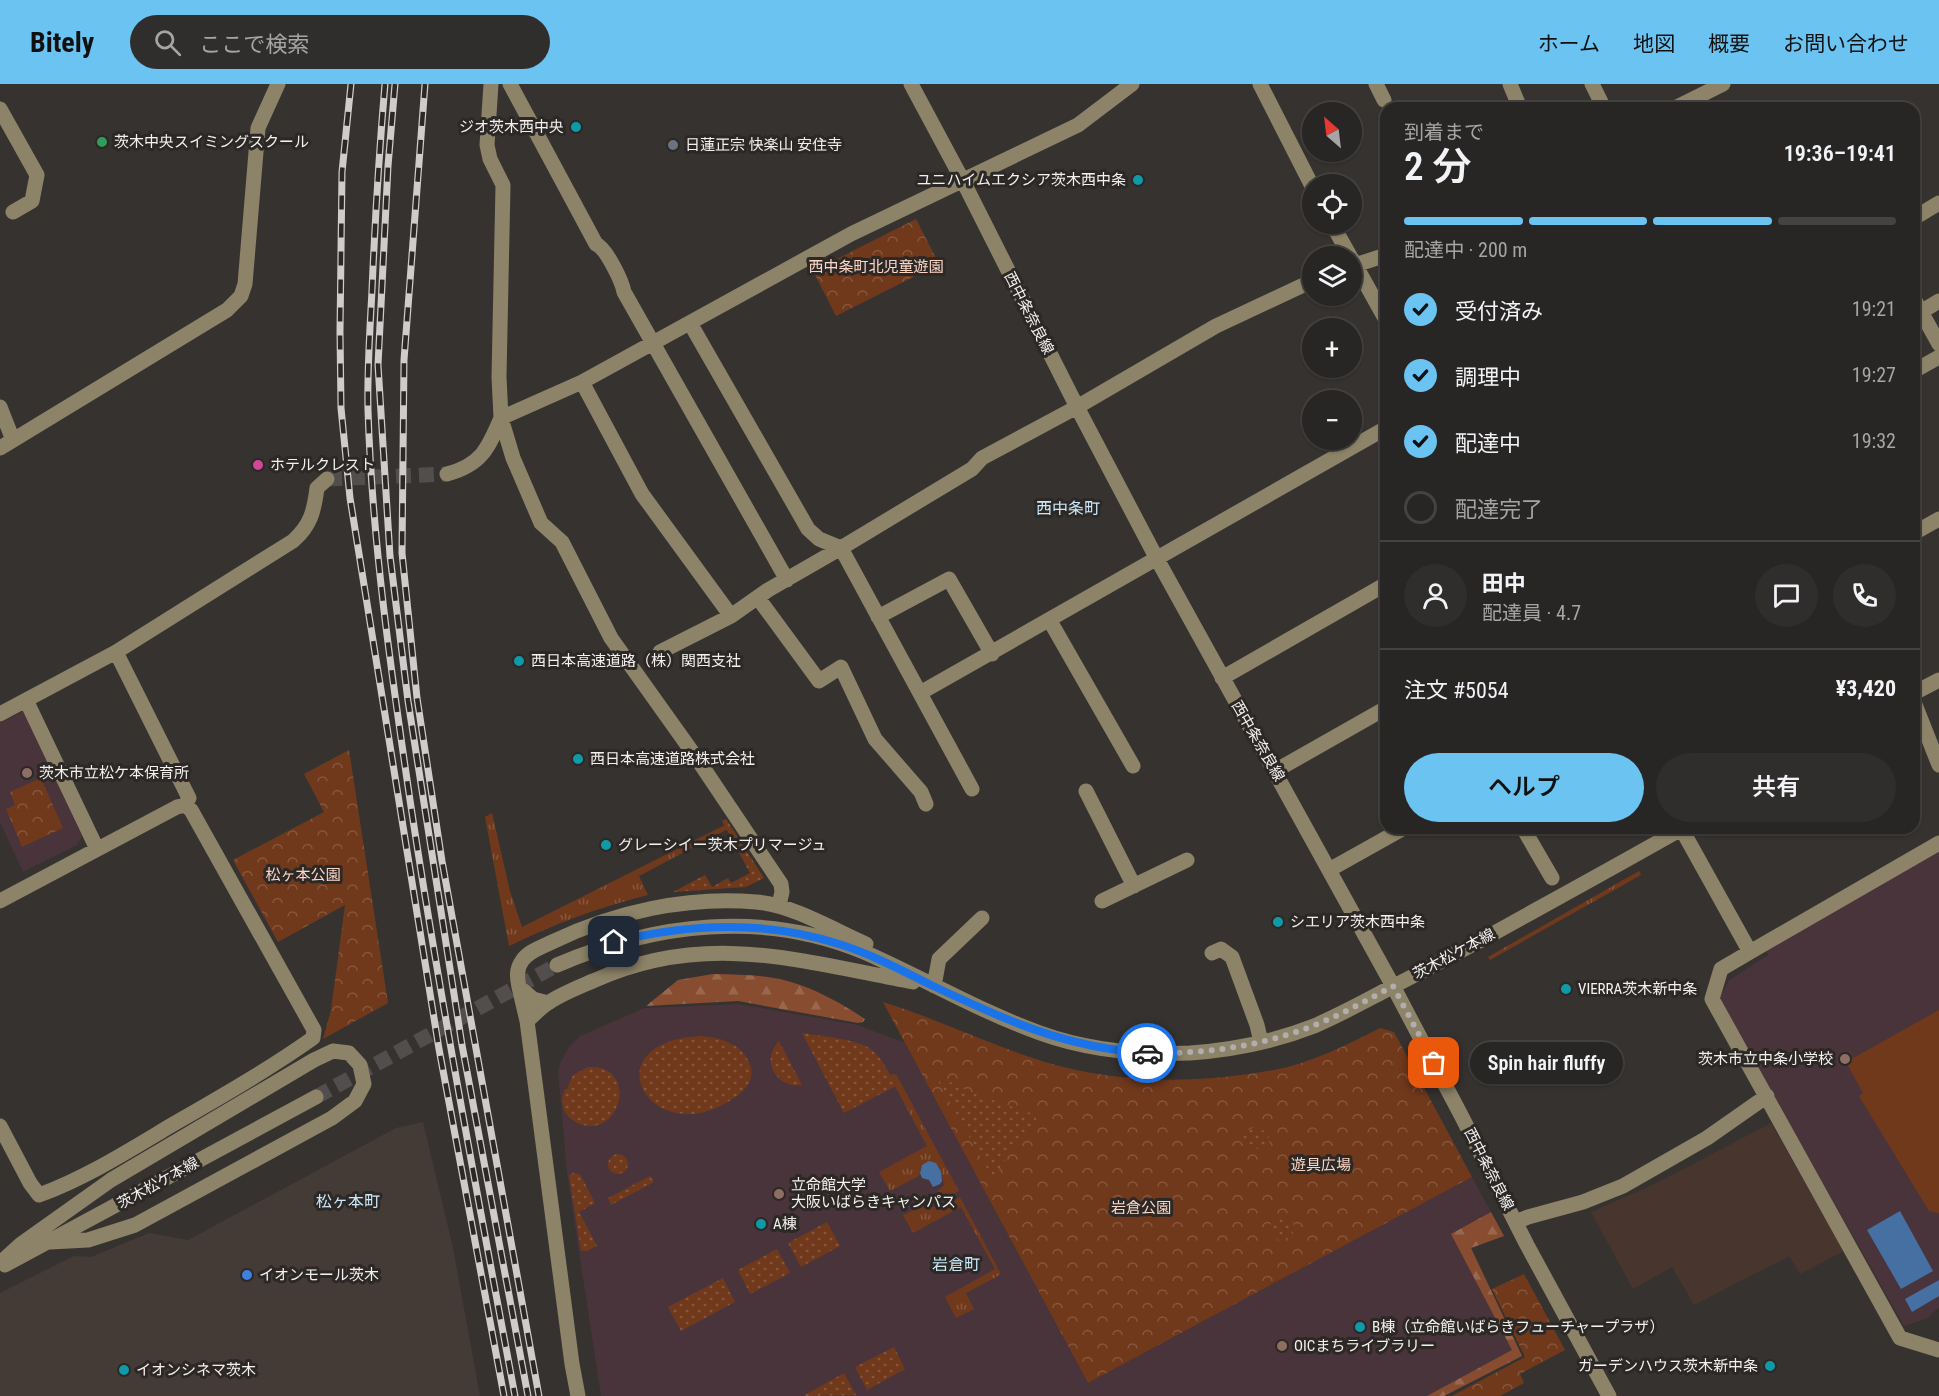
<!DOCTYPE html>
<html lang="ja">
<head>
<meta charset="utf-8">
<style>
	body { margin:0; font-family:"Roboto Condensed","Noto Sans JP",sans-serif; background:#302e2c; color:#f1f3f6; height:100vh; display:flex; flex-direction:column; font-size:22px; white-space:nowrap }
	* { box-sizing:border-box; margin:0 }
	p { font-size:20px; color:#a5a5a6 }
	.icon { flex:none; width:33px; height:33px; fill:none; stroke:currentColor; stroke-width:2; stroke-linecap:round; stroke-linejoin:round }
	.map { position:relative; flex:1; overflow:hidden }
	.panel { position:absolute; left:1380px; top:18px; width:540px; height:732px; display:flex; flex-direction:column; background:#282624; border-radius:18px; box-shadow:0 2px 4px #0004,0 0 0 2px #444341 }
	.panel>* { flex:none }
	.needle { width:39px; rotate:332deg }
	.buttons { position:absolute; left:1302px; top:18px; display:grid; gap:12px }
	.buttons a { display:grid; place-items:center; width:60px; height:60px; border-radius:50%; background:#282624; box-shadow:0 2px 4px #0004,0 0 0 2px #444341; font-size:30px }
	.pin { position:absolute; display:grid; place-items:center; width:51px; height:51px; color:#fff; margin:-26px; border-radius:12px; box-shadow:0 3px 9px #0006 }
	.courier { position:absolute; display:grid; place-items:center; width:60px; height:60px; margin:-30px; border:4px solid #1a73e8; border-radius:50%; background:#fff; color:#222; box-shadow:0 2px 8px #0007 }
	.bubble { position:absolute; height:42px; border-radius:21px; background:#282624; box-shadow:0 2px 4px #0004,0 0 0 2px #444341; font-size:20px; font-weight:600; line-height:42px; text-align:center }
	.head em { font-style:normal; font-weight:600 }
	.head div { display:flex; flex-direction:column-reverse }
	.head { display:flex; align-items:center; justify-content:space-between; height:102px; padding:0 24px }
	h1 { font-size:39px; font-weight:600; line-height:45px }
	.bar { display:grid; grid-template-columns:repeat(4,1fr); gap:9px 6px; align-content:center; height:72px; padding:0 24px }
	.bar i { height:8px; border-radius:4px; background:#444341 }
	.bar .on { background:#6bc3f2 }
	.bar p { grid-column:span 4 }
	.line { display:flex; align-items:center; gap:15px; padding:0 24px; border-top:2px solid #444341 }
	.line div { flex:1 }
	.round { display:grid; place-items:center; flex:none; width:63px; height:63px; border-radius:32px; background:#302e2c }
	ol { padding:0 24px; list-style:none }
	li { display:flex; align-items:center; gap:18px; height:66px }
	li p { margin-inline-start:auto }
	li .icon { padding:6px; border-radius:50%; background:#6bc3f2; color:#111; stroke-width:4 }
	li:last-child { color:#a5a5a6 }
	li i { width:33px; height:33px; border:3px solid #444341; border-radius:50% }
	.button { display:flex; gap:12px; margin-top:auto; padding:12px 24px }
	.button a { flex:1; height:69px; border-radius:36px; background:#6bc3f2; color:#111; font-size:24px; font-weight:600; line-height:69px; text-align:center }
	.button a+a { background:#302e2c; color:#f1f3f6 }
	header { display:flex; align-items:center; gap:36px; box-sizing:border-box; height:84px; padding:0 30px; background:#6bc3f2; color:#111 }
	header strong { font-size:28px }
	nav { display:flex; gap:33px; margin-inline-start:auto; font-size:21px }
	.search { width:420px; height:54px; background:#302e2c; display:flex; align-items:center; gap:15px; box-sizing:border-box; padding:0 21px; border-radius:33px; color:#a5a5a6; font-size:22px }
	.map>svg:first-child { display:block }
	.built { fill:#453b36 }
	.industrial { fill:#48362e }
	.education { fill:#48343a }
	.grass { fill:url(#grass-tufts) }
	.forest { fill:url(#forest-firs) }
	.park { fill:url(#park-crowns) }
	.garden { fill:url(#garden-dots) }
	.pitch { fill:#71391c }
	.water { fill:#4770a2 }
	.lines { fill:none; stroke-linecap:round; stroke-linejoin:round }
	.minor-tunnel { stroke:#524e4d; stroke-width:15; stroke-dasharray:15 8; stroke-linecap:butt }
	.minor { stroke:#8d8368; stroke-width:15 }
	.rail-casing { stroke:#cfcccb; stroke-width:7 }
	.rail { stroke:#2c2826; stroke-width:4.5; stroke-dasharray:14; stroke-linecap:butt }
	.done { stroke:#b1aeac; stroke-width:6; stroke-dasharray:0 10.8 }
	.route { stroke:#1a73e8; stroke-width:8 }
	.culture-dot { fill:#0f9aa8; stroke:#2c2826; stroke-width:2 }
	.leisure-dot { fill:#2e9e5b; stroke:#2c2826; stroke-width:2 }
	.worship-dot { fill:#6b7280; stroke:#2c2826; stroke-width:2 }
	.hotel-dot { fill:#d1479c; stroke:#2c2826; stroke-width:2 }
	.education-dot { fill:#8d6e63; stroke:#2c2826; stroke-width:2 }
	.shop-dot { fill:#3f7fe0; stroke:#2c2826; stroke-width:2 }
	.labels { text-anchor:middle; stroke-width:6; stroke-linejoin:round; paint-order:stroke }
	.poi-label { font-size:15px; fill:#f3f0ef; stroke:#2c2826; text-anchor:start }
	.park-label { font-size:15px; fill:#fcd6c5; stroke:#2c2826 }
	.street-label { font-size:15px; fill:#f3f0ef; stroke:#2c2826 }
	.neighbourhood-label { font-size:16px; fill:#c9e7f9; stroke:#2c2826 }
</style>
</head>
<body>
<header>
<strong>Bitely</strong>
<div class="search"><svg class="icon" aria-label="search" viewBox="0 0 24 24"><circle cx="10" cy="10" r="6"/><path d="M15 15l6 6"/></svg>ここで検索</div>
<nav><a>ホーム</a><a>地図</a><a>概要</a><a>お問い合わせ</a></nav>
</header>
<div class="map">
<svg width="1939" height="1312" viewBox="0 0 1939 1312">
	<defs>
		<pattern id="grass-tufts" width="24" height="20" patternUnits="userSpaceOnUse" patternTransform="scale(1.5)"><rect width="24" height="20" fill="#71391c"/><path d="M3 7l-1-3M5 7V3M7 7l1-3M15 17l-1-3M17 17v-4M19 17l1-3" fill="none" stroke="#86563d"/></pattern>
		<pattern id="forest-firs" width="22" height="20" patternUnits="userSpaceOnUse" patternTransform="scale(1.5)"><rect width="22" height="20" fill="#884d30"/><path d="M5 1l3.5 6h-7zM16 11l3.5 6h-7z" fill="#99674e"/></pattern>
		<pattern id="park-crowns" width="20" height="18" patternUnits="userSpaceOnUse" patternTransform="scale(1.5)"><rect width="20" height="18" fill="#71391c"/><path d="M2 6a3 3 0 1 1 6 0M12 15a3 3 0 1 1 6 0" fill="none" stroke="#86563d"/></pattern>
		<pattern id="garden-dots" width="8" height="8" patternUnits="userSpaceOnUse" patternTransform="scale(1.5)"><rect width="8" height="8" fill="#71391c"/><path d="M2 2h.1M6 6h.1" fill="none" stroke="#86563d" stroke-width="1.8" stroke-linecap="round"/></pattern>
	</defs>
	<rect width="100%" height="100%" fill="#363230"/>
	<path class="built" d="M423 1038 453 1164 480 1312H0V1209L74 1172 91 1173 149 1149 188 1156 396 1044Z"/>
	<path class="industrial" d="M1771 1039 1844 1167 1800 1190 1789 1172 1694 1221 1672 1183 1633 1205 1591 1128 1659 1098Z"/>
	<path class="education" d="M24 627 82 752 77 761 23 788 0 738V639Z
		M1939 763V1223L1928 1234 1904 1242 1719 916 1729 896 1768 871 1765 863Z
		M738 920 858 941 905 959 1088 1299 1472 1093 1504 1152 1471 1164 1522 1272 1444 1312H601L567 1089 558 987 561 977 569 963 580 952 644 924Z"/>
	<path class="grass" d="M492 729 510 807 522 843 725 741 728 745 639 792 648 811C600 823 554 840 509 862L485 733Z
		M1639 787 1641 791 1490 876 1488 873Z
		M896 990 959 1107 938 1117 935 1110 944 1101 942 1091 921 1083 919 1092 890 1107 879 1088 927 1062 889 991Z
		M960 1113 1000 1188V1191L966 1209 974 1225 956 1234 945 1213 995 1185 961 1123 913 1149 903 1131 923 1121 935 1123 944 1122Z"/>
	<path class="forest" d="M713 890C739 891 766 890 791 898 816 905 844 921 865 935L863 938 858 939 738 917 646 922 678 896Z
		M1491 1128 1504 1152 1471 1164 1522 1272 1444 1312H1427L1512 1266 1451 1150Z"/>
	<path class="park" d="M916 135 939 180 836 232 813 187Z
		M349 666 388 919 323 955 331 926 345 821 278 858 233 776 324 728 304 690Z
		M41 694 63 744 22 763 6 725 15 721 10 708Z
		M883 918C938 935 990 961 1045 978 1118 1000 1199 1000 1274 986 1311 979 1347 961 1380 944L1394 948 1472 1093 1088 1299Z
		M1524 1190 1565 1266 1520 1290 1524 1299 1500 1312H1452L1525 1273 1492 1205Z"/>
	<path class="garden" d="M726 735 764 794 746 803 673 808 705 791 712 803 728 794 731 799 750 789 722 737Z
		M802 949C820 952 858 955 872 966 883 975 889 990 896 1002L844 1029Z
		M700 952C720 953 745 960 751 984 754 997 744 1007 734 1014 652 1071 587 959 700 952Z
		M779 957 802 1001C776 1004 760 977 779 957Z
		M588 983C635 980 625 1044 588 1042 580 1041 572 1037 567 1031 561 1023 561 1014 565 1005H567L573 991Z
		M934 990 972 1009 1036 1031V1039L1015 1060 993 1095Z
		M1255 1043C1263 1045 1270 1049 1269 1058L1263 1065 1250 1064 1243 1056 1244 1048Z
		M608 1080a10 10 0 1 1 20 0a10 10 0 1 1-20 0Z
		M573 1089 580 1090 595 1119 579 1128 597 1162 587 1167H581L569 1091Z
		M650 1092 654 1098 611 1121 608 1114Z
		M1270 1144a12 12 0 1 1 24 0a12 12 0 1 1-24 0Z
		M827 1138 840 1162 801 1183 788 1159Z
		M777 1165 790 1189 750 1210 738 1186Z
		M723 1194 735 1218 681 1247 668 1223Z
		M894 1263 905 1285 867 1306 855 1283Z
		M844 1289 856 1311 805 1312V1311Z"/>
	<path class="pitch" d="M1939 926V1129L1929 1127 1859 1012 1863 1009 1846 978Z"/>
	<path class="water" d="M929 1077 936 1079 941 1088 942 1097 940 1100 933 1103 929 1096 922 1094 920 1089 922 1081Z
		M1900 1127 1933 1187 1901 1205 1867 1146Z
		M1939 1196V1212L1912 1228 1905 1215Z"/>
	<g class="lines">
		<path class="minor-tunnel" d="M327 395 447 390
			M316 1013 557 881"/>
		<path class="minor" d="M491 0 487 61 490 75 503 101 499 293 501 334 513 374 541 439 562 458 611 554 698 676 781 800 782 808 779 821
			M510 0 596 160C606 164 622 197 624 208L787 496
			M911 0 963 97 1077 323 1157 475 1393 902 1462 1033 1527 1161 1609 1312
			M1260 0 1312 102
			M1376 0 1384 16
			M1510 0 1520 24
			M1592 0 1604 24
			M1675 24 1723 0
			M0 25 37 91 32 117 13 128
			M1914 134 1939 119
			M1332 140 1350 172
			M1352 175 1386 236
			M1352 182 1386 171
			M1914 215 1939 260
			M1921 228 1939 217
			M690 239 808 445 819 455 841 464 972 385 982 374 1077 323 1216 242 1312 197
			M1914 287 1939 273
			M582 298 642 410 731 532
			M0 323 13 356
			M0 364 227 226 241 212 245 200 258 44 278 0
			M447 390C481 381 488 365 501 334L582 298 851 150 1078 41 1132 0
			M1914 449 1939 435
			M758 514 819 597 841 583 875 655 921 708 926 720
			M878 533 949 495 992 570
			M1050 537 1133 682
			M116 568 189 714 185 721
			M660 568 731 532 768 506 841 464 972 705
			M1222 594 1386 500
			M920 609 1386 344
			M1914 609 1939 596
			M26 616 97 765
			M1914 618 1939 681
			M0 630 116 568 293 457C311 441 314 427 317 404L327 395
			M1275 687 1386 624
			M1086 707 1134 802
			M1523 744 1552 794
			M1681 744 1750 868 1721 885 1712 915 1900 1254 1939 1266
			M1329 786 1404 744
			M0 817 177 723 185 721 191 726 314 946 313 954C265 988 215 1016 165 1045 125 1069 83 1095 39 1111L30 1099 0 1042
			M1102 817 1187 776
			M1750 868 1939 759
			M1212 869 1221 865 1232 873 1257 941 1261 958
			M557 881C655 839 763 826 864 868 923 894 979 927 1040 949 1087 966 1140 971 1190 969 1231 966 1276 957 1314 942 1340 931 1365 917 1390 904 1423 887 1455 870 1487 853 1552 817 1618 781 1683 744
			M934 902 939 875 982 834
			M519 903 527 937 572 1280 578 1312
			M548 919 533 915 519 903C517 894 516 885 522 877 528 867 542 863 552 858 614 828 687 812 756 818 792 821 832 845 866 860
			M527 937C534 931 540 924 548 919 561 910 579 903 593 897 705 846 800 877 913 898
			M1516 1138 1528 1133 1583 1118 1623 1102 1707 1054 1767 1012
			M0 1179 21 1160 111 1096 314 976 333 967 349 969 360 981 364 1000 355 1017 332 1034 135 1141 88 1156 50 1158
			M5 1181 316 1013"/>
		<defs>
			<path id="rail" d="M351 0 342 88 340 248 341 324 350 414 439 965 504 1312
				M385 0C379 69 375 137 372 206 370 246 367 286 368 326 372 456 391 587 410 716 440 915 478 1114 515 1312
				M395 0 388 82 378 281 390 472 408 617 462 961 528 1312
				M425 0 404 276 402 469 417 614 442 777 539 1312"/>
		</defs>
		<use href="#rail" class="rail-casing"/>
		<use href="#rail" class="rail"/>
	</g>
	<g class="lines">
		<path class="done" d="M1147 969C1202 970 1258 963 1310 943 1339 932 1366 917 1393 902L1434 979"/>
		<path class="route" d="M614 858C689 839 765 836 839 860 871 870 901 886 931 901 1003 935 1065 964 1147 969"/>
	</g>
	<g class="culture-dot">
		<circle cx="576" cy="43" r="6"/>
		<circle cx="1138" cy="96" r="6"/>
		<circle cx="519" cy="577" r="6"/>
		<circle cx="578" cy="675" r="6"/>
		<circle cx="606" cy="761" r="6"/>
		<circle cx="1278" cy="838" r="6"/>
		<circle cx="1566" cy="905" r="6"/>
		<circle cx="761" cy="1140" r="6"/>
		<circle cx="1360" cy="1243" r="6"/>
		<circle cx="1770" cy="1282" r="6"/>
		<circle cx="124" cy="1286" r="6"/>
	</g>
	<circle class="leisure-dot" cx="102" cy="58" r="6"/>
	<circle class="worship-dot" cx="673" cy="61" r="6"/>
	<circle class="hotel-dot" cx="258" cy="381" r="6"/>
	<g class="education-dot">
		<circle cx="27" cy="689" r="6"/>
		<circle cx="1845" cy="975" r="6"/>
		<circle cx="779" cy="1110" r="6"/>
		<circle cx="1282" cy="1262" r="6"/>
	</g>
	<circle class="shop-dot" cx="247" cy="1191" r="6"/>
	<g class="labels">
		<g class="poi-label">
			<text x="564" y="48" text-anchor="end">ジオ茨木西中央</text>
			<text x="114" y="63">茨木中央スイミングスクール</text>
			<text x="685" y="66">日蓮正宗 快楽山 安住寺</text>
			<text x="1126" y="101" text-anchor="end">ユニハイムエクシア茨木西中条</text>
			<text x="270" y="386">ホテルクレスト</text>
			<text x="531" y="582">西日本高速道路（株）関西支社</text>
			<text x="590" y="680">西日本高速道路株式会社</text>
			<text x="39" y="694">茨木市立松ケ本保育所</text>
			<text x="618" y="766">グレーシイー茨木プリマージュ</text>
			<text x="1290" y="843">シエリア茨木西中条</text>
			<text x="1578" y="910">VIERRA茨木新中条</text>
			<text x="1833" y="980" text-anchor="end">茨木市立中条小学校</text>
			<text x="791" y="1106">立命館大学<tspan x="791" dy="17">大阪いばらきキャンパス</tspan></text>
			<text x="773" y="1145">A棟</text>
			<text x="259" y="1196">イオンモール茨木</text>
			<text x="1372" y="1248">B棟（立命館いばらきフューチャープラザ）</text>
			<text x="1294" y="1267">OICまちライブラリー</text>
			<text x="1758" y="1287" text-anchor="end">ガーデンハウス茨木新中条</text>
			<text x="136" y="1291">イオンシネマ茨木</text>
		</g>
		<g class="park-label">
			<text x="876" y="188">西中条町北児童遊園</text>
			<text x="303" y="796">松ヶ本公園</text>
			<text x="1321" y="1086">遊具広場</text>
			<text x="1141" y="1129">岩倉公園</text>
		</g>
		<g class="street-label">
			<text transform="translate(1029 229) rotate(63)" y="5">西中条奈良線</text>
			<text transform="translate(1258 657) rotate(60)" y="5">西中条奈良線</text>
			<text transform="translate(1454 870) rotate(-28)" y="5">茨木松ケ本線</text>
			<text transform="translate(1489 1085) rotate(63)" y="5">西中条奈良線</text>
			<text transform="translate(158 1099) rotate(-29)" y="5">茨木松ケ本線</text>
		</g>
		<g class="neighbourhood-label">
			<text x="1068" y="430">西中条町</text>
			<text x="348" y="1123">松ヶ本町</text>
			<text x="956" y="1186">岩倉町</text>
		</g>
	</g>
</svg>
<div class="buttons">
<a><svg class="needle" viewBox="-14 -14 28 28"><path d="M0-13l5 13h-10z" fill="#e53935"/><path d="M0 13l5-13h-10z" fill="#a5a5a6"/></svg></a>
<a><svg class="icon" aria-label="locate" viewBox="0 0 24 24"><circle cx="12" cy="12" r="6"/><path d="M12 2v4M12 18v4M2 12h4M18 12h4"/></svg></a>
<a><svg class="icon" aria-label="layers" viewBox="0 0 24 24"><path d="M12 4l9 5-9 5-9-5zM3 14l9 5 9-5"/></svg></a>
<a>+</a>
<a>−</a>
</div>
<div class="pin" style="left:1434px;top:979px;background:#ea580c"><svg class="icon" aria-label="bag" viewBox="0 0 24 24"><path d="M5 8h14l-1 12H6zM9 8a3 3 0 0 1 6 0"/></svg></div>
<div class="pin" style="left:614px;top:858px;background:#1f2937"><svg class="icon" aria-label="home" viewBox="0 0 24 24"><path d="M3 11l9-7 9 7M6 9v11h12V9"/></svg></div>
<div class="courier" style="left:1147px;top:969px"><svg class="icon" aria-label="car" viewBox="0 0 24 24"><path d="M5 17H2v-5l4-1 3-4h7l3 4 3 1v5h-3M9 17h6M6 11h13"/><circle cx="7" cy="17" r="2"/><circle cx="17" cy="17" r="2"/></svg></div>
<div class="bubble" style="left:1470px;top:958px;width:153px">Spin hair fluffy</div>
<section class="panel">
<div class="head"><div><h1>2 分</h1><p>到着まで</p></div><em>19:36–19:41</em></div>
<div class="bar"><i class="on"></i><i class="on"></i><i class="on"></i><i></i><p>配達中 · 200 m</p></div>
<ol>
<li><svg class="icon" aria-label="check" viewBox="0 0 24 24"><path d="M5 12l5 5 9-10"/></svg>受付済み<p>19:21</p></li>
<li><svg class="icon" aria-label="check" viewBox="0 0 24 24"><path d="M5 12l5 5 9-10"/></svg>調理中<p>19:27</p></li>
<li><svg class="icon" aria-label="check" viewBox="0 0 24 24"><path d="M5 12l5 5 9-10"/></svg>配達中<p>19:32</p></li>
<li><i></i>配達完了</li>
</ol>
<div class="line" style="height:108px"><a class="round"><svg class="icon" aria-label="person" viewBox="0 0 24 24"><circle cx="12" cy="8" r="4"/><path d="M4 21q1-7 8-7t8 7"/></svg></a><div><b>田中</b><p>配達員 · 4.7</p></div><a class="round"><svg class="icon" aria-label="chat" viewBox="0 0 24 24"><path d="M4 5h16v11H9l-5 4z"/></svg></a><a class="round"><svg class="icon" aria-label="phone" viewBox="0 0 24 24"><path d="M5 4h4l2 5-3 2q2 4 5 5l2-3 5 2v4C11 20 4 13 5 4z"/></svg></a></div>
<div class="line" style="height:78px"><div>注文 #5054</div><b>¥3,420</b></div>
<div class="button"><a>ヘルプ</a><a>共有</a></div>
</section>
</div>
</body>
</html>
